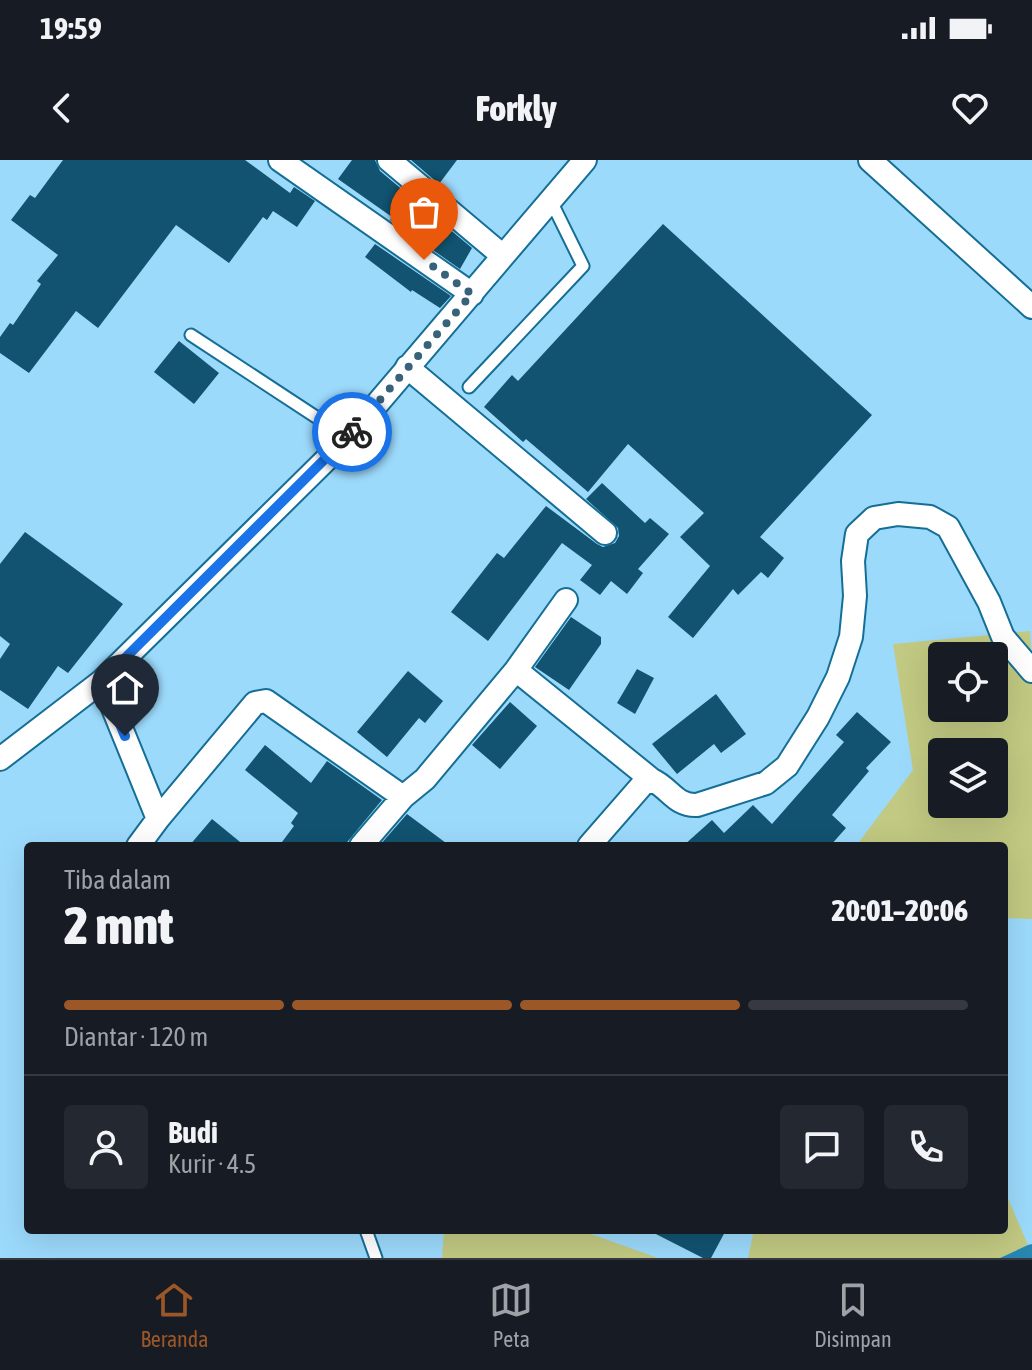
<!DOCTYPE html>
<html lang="id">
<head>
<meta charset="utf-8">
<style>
	body { margin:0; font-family:"Asap Condensed",sans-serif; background:#242831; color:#f1f3f6; height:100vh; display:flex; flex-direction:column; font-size:30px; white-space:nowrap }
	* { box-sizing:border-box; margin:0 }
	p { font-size:26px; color:#9ea1a6 }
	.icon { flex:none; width:44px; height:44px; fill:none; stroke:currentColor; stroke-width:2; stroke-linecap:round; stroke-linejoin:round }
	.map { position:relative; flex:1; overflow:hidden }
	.sheet { position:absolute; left:24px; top:682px; width:984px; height:392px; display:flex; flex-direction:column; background:#171b24; border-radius:8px; box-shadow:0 8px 32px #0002 }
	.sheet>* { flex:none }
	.controls { position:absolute; left:928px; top:482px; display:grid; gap:16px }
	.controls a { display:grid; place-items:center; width:80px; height:80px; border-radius:8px; background:#171b24; box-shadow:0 8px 32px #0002; font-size:40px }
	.pin { position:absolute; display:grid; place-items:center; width:68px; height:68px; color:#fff; margin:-82px -34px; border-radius:50% 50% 50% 0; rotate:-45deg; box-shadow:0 0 8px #0007 }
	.pin .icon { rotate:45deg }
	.courier { position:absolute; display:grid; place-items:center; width:80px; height:80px; margin:-40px; border:6px solid #1a73e8; border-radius:50%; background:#fff; color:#222; box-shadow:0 2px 10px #0007 }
	.headline em { font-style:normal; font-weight:800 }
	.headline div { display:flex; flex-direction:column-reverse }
	.headline { display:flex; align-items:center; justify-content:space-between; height:136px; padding:0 40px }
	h1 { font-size:52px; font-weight:800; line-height:60px }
	.bar { display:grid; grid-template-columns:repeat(4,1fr); gap:12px 8px; align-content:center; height:96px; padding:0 40px }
	.bar i { height:10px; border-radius:6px; background:#363941 }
	.bar .current { background:#9b5727 }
	.bar p { grid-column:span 4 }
	.line { display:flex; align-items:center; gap:20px; padding:0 40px; border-top:2px solid #363941 }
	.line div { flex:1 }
	.round { display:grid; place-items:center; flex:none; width:84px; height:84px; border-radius:8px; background:#242831 }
	.status { display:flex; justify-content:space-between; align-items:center; height:56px; padding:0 40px; background:#171b24; direction:ltr }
	.status svg { height:22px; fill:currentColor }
	header { display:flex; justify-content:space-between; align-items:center; height:104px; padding:0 40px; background:#171b24; font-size:36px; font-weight:800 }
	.tabs { display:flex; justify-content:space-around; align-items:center; height:112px; border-top:2px solid #363941; background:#171b24; font-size:22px; color:#9ea1a6 }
	.tabs a { display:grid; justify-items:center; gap:4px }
	.tabs .current { color:#9b5727 }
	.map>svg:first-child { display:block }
	.green { fill:#c2c982; fill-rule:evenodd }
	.water { fill:#2886b1 }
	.building { fill:#115370 }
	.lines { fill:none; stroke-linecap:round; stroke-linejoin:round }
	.lane-casing { stroke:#156e95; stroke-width:15 }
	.street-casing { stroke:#156e95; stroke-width:26 }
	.lane { stroke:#fff; stroke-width:11 }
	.street { stroke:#fff; stroke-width:22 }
	.done { stroke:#376279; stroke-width:8; stroke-dasharray:0 14.4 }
	.route { stroke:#1a73e8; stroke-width:10 }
</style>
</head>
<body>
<div class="status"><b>19:59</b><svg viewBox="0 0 49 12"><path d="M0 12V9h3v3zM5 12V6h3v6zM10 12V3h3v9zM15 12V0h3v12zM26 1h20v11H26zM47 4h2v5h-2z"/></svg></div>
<header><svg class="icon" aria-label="back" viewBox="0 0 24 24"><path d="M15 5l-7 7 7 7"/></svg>Forkly<svg class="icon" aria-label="heart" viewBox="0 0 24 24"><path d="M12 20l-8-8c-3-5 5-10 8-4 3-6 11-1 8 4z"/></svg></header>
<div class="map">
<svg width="1032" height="1098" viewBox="0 0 1032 1098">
	<rect width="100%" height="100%" fill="#9cdafc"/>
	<path class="green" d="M1030 471 1032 501V759L1004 758V686H856L913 610 893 484ZM942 496H994V548H942ZM942 592H994V644H942Z
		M1004 1029 1028 1085 1000 1098H748L754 1070H1004Z
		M444 1070H580L658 1098H442Z"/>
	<path class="water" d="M1032 1084V1098H1000L1028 1085Z"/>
	<path class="building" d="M63 0H245L290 33 294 27 315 41 297 67 273 51 267 60 263 57 229 103 176 65 98 168 76 151 29 213 0 193V177L10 163 13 165 41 124 37 121 58 95 11 60 30 35 35 38Z
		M352 0H375L380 11 472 88 460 109 390 60 392 57 338 19Z
		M411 0H457L439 24Z
		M663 64 872 255 760 377 784 398 768 418 761 412 738 435 733 429 693 478 668 457 710 406 680 377 704 353 628 284 588 332 526 279 523 282 484 247 512 215 518 221Z
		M375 84 451 136 440 148 412 130 411 132 365 97Z
		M179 181 219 213 194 244 154 212Z
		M602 323 645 363 650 358 669 374 638 409 643 413 627 434 611 421 600 435 580 420 592 405 562 383 488 481 451 452 497 393 504 398 546 346 597 384 603 387 615 383 619 376 618 368 586 339Z
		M25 372 123 444 68 513 58 506 28 549 0 530V499L10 484 0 476V404Z
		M571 457 601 477V484L569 530 535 507Z
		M637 509 654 518 635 554 617 543Z
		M408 511 443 541 425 563 419 558 387 597 357 572Z
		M716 534 746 574 721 593 714 584 677 614 652 584Z
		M510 542 537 566 500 609 472 585Z
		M857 552 891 582 866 608 869 611 832 655 846 668 830 686H683L712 660 724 673 753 645 772 664 844 582 836 575Z
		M265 585 311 623 327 601 382 640 344 686H279L294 666 291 663 298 653 245 610Z
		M407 654 450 686 380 685Z
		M212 659 245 686H189Z
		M648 1070H726L711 1098H703Z"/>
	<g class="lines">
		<defs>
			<path id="lane" d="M191 175 348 278
				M469 227 583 106 550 39
				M366 1070 376 1098"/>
			<path id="street" d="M280 0 472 134
				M389 0 503 96
				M870 0 1032 147
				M407 207 605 373
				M516 510 652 620
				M102 521 158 659 138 686
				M0 599 102 521 348 278 585 0
				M158 659 255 543 266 541 403 637 425 619 516 510 566 440
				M361 686 403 637
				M589 686 643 624 652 620C670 628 675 646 697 645L766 623 787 606 818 557 838 517 851 477 855 436 853 401 857 374 874 358 898 354 930 357 948 367 989 442 1003 477 1032 511"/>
		</defs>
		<use href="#lane" class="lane-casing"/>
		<use href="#street" class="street-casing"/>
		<use href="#lane" class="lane"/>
		<use href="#street" class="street"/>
	</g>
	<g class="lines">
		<path class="done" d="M352 272 472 134 424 100"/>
		<path class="route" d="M125 576 102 521 352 272"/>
	</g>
</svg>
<div class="controls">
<a><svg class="icon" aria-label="locate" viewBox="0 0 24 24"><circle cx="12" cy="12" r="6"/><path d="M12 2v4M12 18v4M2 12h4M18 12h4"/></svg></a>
<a><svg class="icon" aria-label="layers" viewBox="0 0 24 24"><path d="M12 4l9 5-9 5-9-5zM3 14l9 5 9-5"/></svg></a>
</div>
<div class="pin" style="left:424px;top:100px;background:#ea580c"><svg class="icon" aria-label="bag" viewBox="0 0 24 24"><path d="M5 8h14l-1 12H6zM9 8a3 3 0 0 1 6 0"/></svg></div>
<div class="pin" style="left:125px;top:576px;background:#1f2937"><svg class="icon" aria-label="home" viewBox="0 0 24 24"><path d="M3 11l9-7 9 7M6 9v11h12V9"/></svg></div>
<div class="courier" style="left:352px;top:272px"><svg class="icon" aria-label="bike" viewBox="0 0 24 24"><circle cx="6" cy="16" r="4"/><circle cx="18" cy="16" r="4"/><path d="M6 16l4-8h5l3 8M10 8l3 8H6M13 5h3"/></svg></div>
<section class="sheet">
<div class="headline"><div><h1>2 mnt</h1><p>Tiba dalam</p></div><em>20:01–20:06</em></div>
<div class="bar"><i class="current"></i><i class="current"></i><i class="current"></i><i></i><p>Diantar · 120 m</p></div>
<div class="line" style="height:144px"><a class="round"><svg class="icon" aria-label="person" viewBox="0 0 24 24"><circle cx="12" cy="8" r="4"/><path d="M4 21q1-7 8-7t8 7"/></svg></a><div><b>Budi</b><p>Kurir · 4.5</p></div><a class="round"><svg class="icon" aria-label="chat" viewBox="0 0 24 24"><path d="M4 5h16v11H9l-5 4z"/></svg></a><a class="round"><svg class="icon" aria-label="phone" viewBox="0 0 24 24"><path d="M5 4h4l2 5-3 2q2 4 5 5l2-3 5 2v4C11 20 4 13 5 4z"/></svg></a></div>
</section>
</div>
<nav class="tabs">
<a class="current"><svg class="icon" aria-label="home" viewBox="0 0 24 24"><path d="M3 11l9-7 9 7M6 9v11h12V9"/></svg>Beranda</a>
<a><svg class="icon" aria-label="map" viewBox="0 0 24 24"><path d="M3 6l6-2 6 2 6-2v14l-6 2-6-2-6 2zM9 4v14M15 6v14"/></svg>Peta</a>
<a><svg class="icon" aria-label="saved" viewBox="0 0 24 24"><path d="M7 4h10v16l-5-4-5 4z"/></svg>Disimpan</a>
</nav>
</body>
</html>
